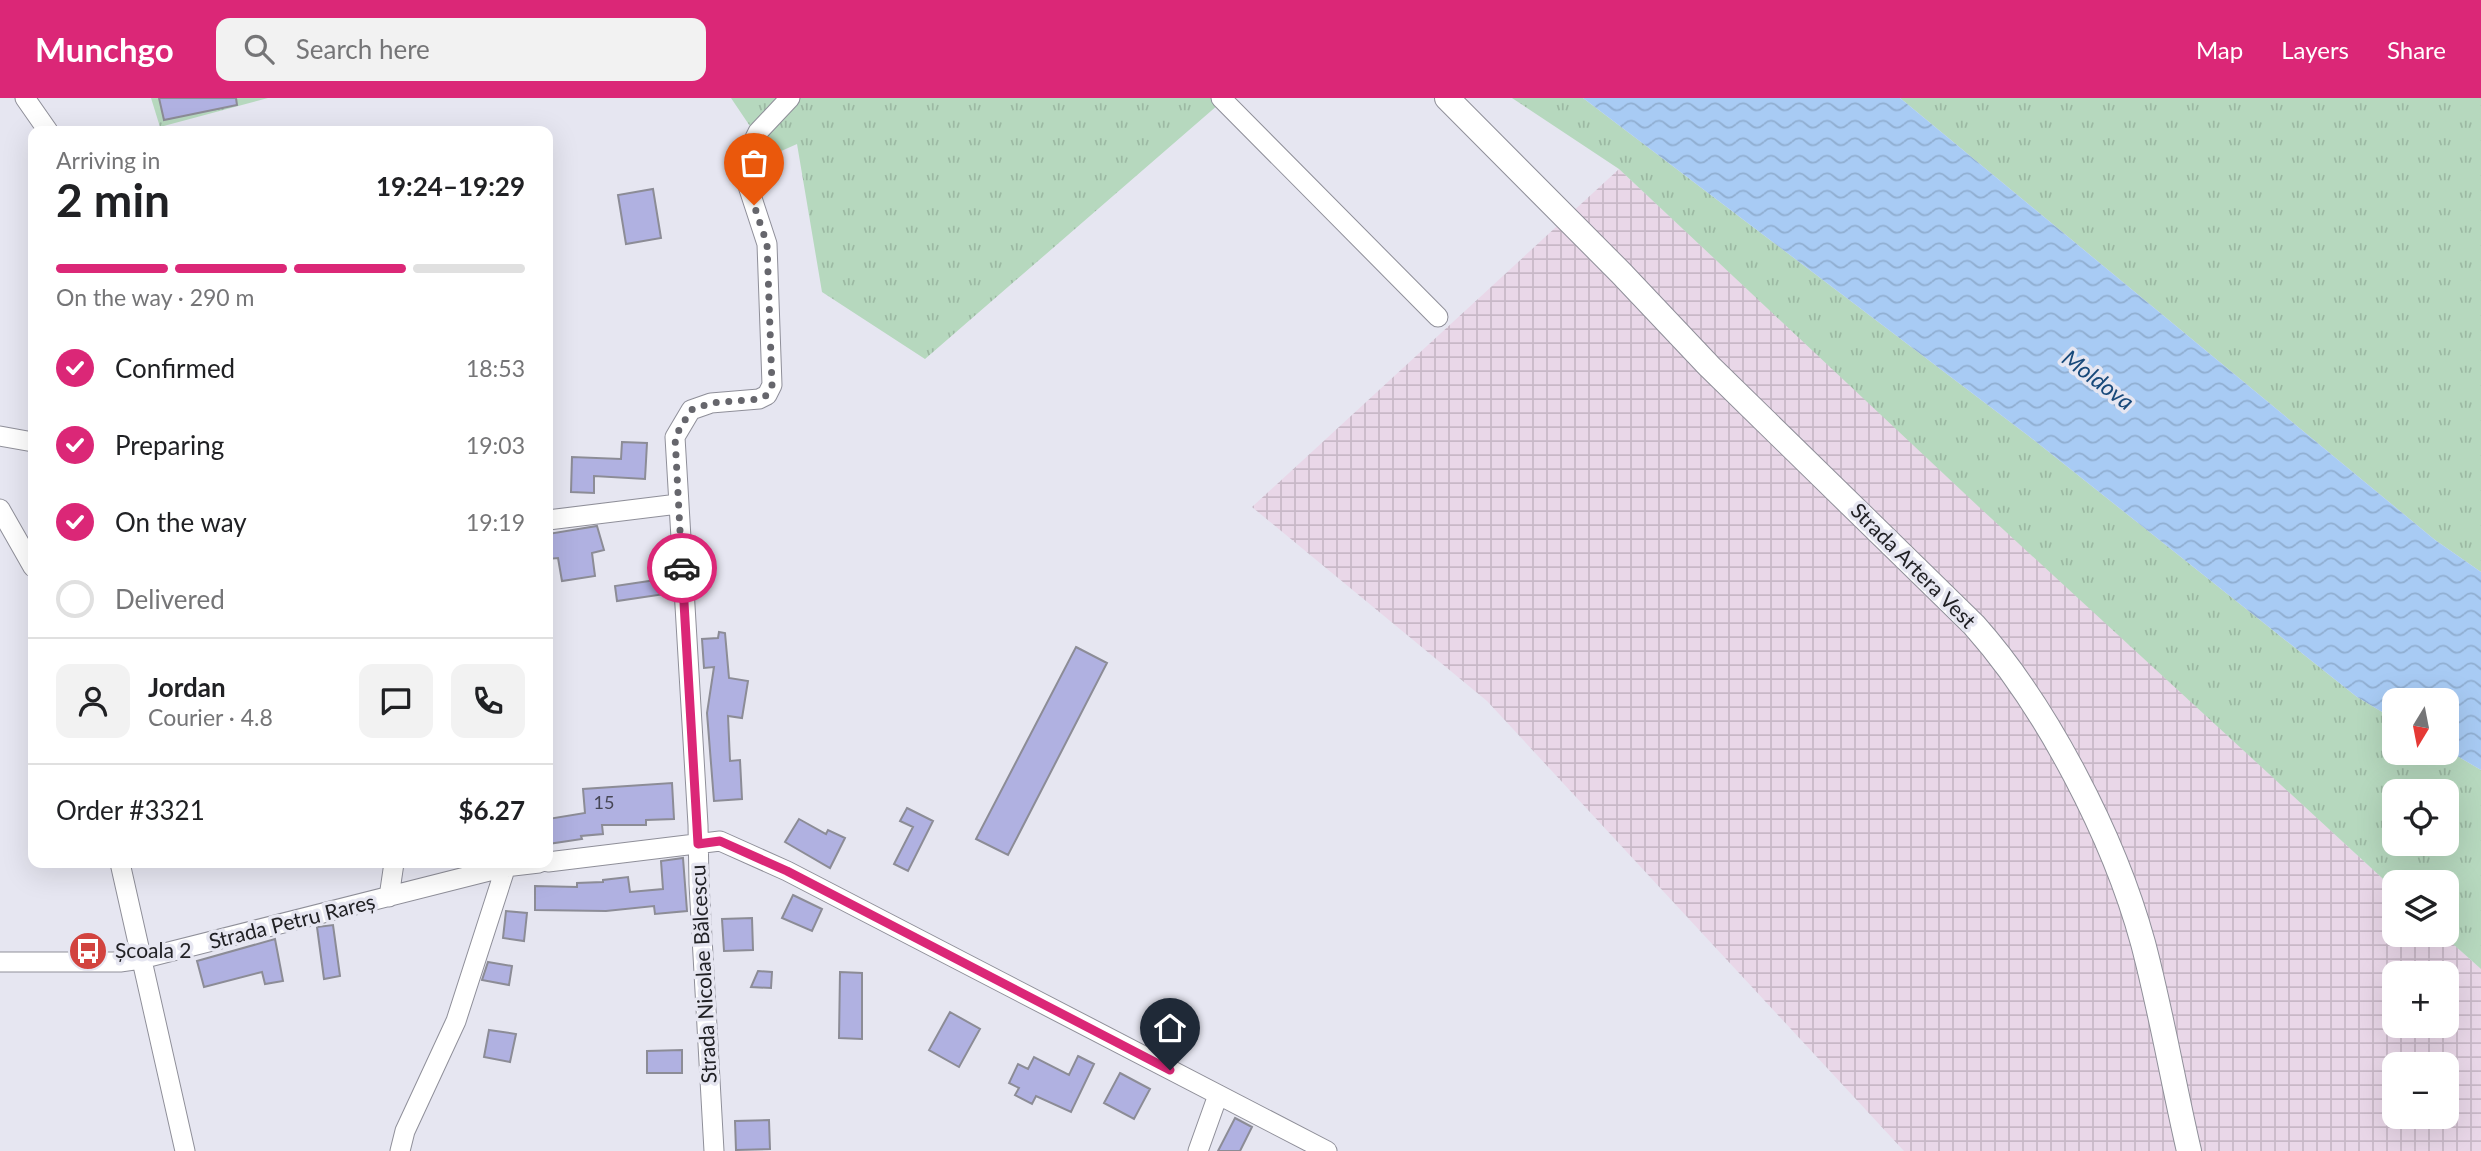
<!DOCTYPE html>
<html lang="en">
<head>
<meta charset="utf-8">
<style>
	body { margin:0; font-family:Lato,sans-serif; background:#f2f2f2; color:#202124; height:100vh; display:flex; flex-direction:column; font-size:26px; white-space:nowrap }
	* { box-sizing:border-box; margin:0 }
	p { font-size:23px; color:#757577 }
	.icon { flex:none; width:38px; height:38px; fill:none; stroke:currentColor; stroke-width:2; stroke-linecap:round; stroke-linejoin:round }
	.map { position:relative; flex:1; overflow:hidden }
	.details { position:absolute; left:28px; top:28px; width:525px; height:742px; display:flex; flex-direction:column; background:#fff; border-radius:14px; box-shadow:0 7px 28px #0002 }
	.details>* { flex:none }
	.needle { width:46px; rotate:190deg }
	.tools { position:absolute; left:2382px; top:590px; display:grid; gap:14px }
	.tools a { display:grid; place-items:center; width:77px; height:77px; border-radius:14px; background:#fff; box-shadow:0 7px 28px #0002; font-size:35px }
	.pin { position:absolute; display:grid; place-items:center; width:60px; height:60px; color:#fff; margin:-72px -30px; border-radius:50% 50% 50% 0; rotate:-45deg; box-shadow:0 0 7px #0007 }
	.pin .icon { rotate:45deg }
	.courier { position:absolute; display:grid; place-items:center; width:70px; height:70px; margin:-35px; border:5px solid #db2777; border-radius:50%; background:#fff; color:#222; box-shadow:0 2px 9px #0007 }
	.summary em { font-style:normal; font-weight:700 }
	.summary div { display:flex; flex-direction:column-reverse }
	.summary { display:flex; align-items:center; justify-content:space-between; height:119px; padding:0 28px }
	h1 { font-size:46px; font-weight:700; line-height:52px }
	.bar { display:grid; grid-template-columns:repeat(4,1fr); gap:10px 7px; align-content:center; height:84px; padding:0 28px }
	.bar i { height:9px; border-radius:5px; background:#e0e0e0 }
	.bar .on { background:#db2777 }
	.bar p { grid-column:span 4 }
	.line { display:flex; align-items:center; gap:18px; padding:0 28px; border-top:2px solid #e0e0e0 }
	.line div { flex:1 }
	.round { display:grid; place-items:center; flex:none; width:74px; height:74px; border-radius:14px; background:#f2f2f2 }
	ol { padding:0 28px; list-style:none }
	li { display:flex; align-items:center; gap:21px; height:77px }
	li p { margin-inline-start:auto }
	li .icon { padding:7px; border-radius:50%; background:#db2777; color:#fff; stroke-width:4 }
	li:last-child { color:#757577 }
	li i { width:38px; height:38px; border:4px solid #e0e0e0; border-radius:50% }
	header { display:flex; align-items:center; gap:42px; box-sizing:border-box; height:98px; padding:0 35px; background:#db2777; color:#fff }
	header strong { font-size:33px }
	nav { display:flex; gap:38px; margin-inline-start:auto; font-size:24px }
	.search { width:490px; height:63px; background:#f2f2f2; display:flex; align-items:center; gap:18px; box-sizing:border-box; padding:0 24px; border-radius:14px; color:#757577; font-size:26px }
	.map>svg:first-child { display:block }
	.industrial { fill:url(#industrial-grid); fill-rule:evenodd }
	.grass { fill:url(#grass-tufts); fill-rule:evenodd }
	.water { fill:url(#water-waves) }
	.building { fill:#b0b1e1; stroke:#8c8c96; stroke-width:2 }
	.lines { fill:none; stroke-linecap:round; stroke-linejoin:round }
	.minor-casing { stroke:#8f8f99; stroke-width:21 }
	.major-casing { stroke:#8f8f99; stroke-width:26 }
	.minor { stroke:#fff; stroke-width:19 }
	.major { stroke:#fff; stroke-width:24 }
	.done { stroke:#66666c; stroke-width:7; stroke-dasharray:0 12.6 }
	.route { stroke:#db2777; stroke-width:9 }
	.labels { text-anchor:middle; stroke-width:7; stroke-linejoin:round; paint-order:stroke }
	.number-label { font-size:18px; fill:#454554 }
	.street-label { font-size:21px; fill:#212125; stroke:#e6e6f1 }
	.poi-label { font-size:21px; fill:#212125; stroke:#e6e6f1; text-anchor:start }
	.water-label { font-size:23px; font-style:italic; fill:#18497a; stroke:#e6e6f1 }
</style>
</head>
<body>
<header>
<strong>Munchgo</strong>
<div class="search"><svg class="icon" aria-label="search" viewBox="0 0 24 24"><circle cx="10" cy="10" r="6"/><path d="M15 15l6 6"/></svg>Search here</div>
<nav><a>Map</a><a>Layers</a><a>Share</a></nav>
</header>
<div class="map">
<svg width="2481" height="1053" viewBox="0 0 2481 1053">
	<defs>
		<pattern id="industrial-grid" width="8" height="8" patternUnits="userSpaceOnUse" patternTransform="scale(1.75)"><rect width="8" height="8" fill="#e9d7e8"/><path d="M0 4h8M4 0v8" fill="none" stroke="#c8b8c7"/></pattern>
		<pattern id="grass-tufts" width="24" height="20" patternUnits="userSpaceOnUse" patternTransform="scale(1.75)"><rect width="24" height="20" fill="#b6d8be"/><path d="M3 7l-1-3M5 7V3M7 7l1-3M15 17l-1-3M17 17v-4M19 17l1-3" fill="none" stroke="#9cb9a3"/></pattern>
		<pattern id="water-waves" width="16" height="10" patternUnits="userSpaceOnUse" patternTransform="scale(1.75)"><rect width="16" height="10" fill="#a8cbf4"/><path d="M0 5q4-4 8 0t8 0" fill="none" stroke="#90aed1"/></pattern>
	</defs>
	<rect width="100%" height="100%" fill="#e6e6f1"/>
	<path class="industrial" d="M1619 71 1980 409 2394 791V836L2443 837 2481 871V1053H1904L1487 603 1252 409ZM2394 875H2446V928H2394ZM2394 966H2446V1018H2394Z"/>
	<path class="grass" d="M151 0H268L160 29Z
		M731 0H1226L925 261 822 194 797 46 770 58Z
		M1512 0H1583L2030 339 2357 599 2394 621V654H2446L2447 652 2481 672V871L2443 837 2446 836V784H2394V791L1979 409 1619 71ZM2394 693H2446V746H2394Z
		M1900 0H2481V474L2435 442Z"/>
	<path class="water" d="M1583 0H1900L2435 442 2481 474V672L2447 652 2446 602H2394V621L2357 599 2030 339Z"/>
	<path class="building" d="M159 0H236L237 7 164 22Z
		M653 91 661 140 626 146 618 97Z
		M622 344 647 345 645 381 594 378V395L571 394 572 359 621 361Z
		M597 428 604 452 592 455 595 478 562 483 558 460 548 461V436Z
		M663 481 665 496 617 503 615 488Z
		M719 534 725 535 729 580 748 583 742 620 728 618 730 663 740 662 742 701 714 703 707 615 714 569 704 570 702 541 718 540Z
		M1076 549 1107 565 1008 757 976 741Z
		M672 685 674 721 646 722V727H602L603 736 581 738 582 741 548 746V721L585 715 583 691Z
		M907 710 933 723 908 773 894 766 913 729 900 723Z
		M799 721 826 736 828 732 845 740 830 770 785 744Z
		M683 760 687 813 655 816 654 808 606 813 535 812V788L577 789V785L603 784V782L628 779 630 794 663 791 661 763Z
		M793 797 822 811 812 833 782 820Z
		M506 813 527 815 524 843 503 840Z
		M752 820 753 852 724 853 722 821Z
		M333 827 340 878 324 881 317 829Z
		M275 841 283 883 265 886 262 874 204 889 197 863Z
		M488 864 512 868 509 887 482 882Z
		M758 873 772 874 771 890 751 889Z
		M840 874 862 875V941L839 940Z
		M950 914 980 931 959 969 929 952Z
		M489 932 516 936 510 964 484 959Z
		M682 952V975H647V953Z
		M1078 958 1094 966 1071 1014 1036 998 1032 1006 1015 997 1019 990 1009 985 1018 966 1028 971 1034 959 1069 977Z
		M1120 975 1150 991 1134 1021 1104 1005Z
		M1235 1020 1252 1029 1240 1053H1218Z
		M769 1022 770 1051 736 1052 735 1023Z"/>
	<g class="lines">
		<defs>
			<path id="minor" d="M25 0 48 33
				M1221 0 1438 219
				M0 338 33 344
				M0 411 33 469
				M548 422 678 406
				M548 764 720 743 787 773 1327 1053
				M120 765 185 1053
				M389 799 394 765
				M0 864H120L141 861 505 769 539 765
				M400 1053 405 1033 456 923 507 765
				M714 1053 699 786 698 727 675 339 691 312 711 305 759 301 767 297 772 287 767 146 748 88 750 50 758 34 790 0
				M1198 1053 1218 997"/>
			<path id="major" d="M1447 0 1621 175 1709 268 1974 527C2047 609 2114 739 2143 845 2161 913 2173 984 2189 1053"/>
		</defs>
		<use href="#minor" class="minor-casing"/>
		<use href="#major" class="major-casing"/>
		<use href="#minor" class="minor"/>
		<use href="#major" class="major"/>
	</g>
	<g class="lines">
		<path class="done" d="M682 470 675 339 691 312 711 305 759 301 767 297 772 287 767 146 754 107"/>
		<path class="route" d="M682 470 698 746 720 743 787 773 1170 972"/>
	</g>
	<defs>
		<symbol id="bus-disc" viewBox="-11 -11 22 22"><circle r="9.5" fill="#d2433f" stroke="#e6e6f1"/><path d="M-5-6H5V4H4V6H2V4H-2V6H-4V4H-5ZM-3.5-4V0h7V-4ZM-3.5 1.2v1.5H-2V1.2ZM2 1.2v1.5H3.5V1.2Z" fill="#fff"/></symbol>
	</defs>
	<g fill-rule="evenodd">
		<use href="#bus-disc" x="66" y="831" width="44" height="44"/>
	</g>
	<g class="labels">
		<g class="number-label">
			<text x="604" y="711">15</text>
		</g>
		<g class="street-label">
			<text transform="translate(1913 468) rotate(45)" y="7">Strada Artera Vest</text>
			<text transform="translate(292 824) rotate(-14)" y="7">Strada Petru Rareș</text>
			<text transform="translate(704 876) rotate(-93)" y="7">Strada Nicolae Bălcescu</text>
		</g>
		<g class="poi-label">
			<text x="115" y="860">Școala 2</text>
		</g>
		<g class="water-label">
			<text transform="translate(2098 282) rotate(37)" y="8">Moldova</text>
		</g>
	</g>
</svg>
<div class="tools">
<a><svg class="needle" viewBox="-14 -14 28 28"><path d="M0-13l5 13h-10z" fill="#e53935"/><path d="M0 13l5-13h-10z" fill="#757577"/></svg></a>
<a><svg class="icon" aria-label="locate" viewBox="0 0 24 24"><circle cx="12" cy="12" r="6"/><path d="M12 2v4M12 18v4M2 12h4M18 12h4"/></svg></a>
<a><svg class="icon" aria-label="layers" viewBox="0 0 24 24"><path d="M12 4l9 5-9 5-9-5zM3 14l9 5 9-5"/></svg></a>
<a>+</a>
<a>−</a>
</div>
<div class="pin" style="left:754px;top:107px;background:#ea580c"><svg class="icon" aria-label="bag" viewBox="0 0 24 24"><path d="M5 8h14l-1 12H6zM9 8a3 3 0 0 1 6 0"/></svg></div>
<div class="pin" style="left:1170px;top:972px;background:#1f2937"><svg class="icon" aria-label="home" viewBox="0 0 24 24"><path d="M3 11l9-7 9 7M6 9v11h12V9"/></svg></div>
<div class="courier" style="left:682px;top:470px"><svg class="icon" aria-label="car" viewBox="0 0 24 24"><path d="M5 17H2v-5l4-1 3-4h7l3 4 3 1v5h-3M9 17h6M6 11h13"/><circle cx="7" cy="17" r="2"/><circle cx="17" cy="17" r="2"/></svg></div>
<section class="details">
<div class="summary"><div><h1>2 min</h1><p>Arriving in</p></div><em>19:24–19:29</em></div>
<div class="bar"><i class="on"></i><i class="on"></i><i class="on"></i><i></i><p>On the way · 290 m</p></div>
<ol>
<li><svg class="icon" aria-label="check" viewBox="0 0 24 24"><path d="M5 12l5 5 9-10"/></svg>Confirmed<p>18:53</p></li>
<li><svg class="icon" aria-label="check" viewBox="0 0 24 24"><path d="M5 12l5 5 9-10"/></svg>Preparing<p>19:03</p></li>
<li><svg class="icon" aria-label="check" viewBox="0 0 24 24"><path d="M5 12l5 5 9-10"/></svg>On the way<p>19:19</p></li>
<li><i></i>Delivered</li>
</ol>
<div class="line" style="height:126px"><a class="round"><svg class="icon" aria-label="person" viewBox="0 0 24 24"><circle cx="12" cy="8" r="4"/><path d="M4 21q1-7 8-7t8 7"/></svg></a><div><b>Jordan</b><p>Courier · 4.8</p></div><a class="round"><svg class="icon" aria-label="chat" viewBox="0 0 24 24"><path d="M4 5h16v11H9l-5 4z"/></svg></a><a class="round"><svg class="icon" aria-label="phone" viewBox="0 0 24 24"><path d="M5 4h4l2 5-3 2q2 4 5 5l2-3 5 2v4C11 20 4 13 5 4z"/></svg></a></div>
<div class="line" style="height:91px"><div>Order #3321</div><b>$6.27</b></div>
</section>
</div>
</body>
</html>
